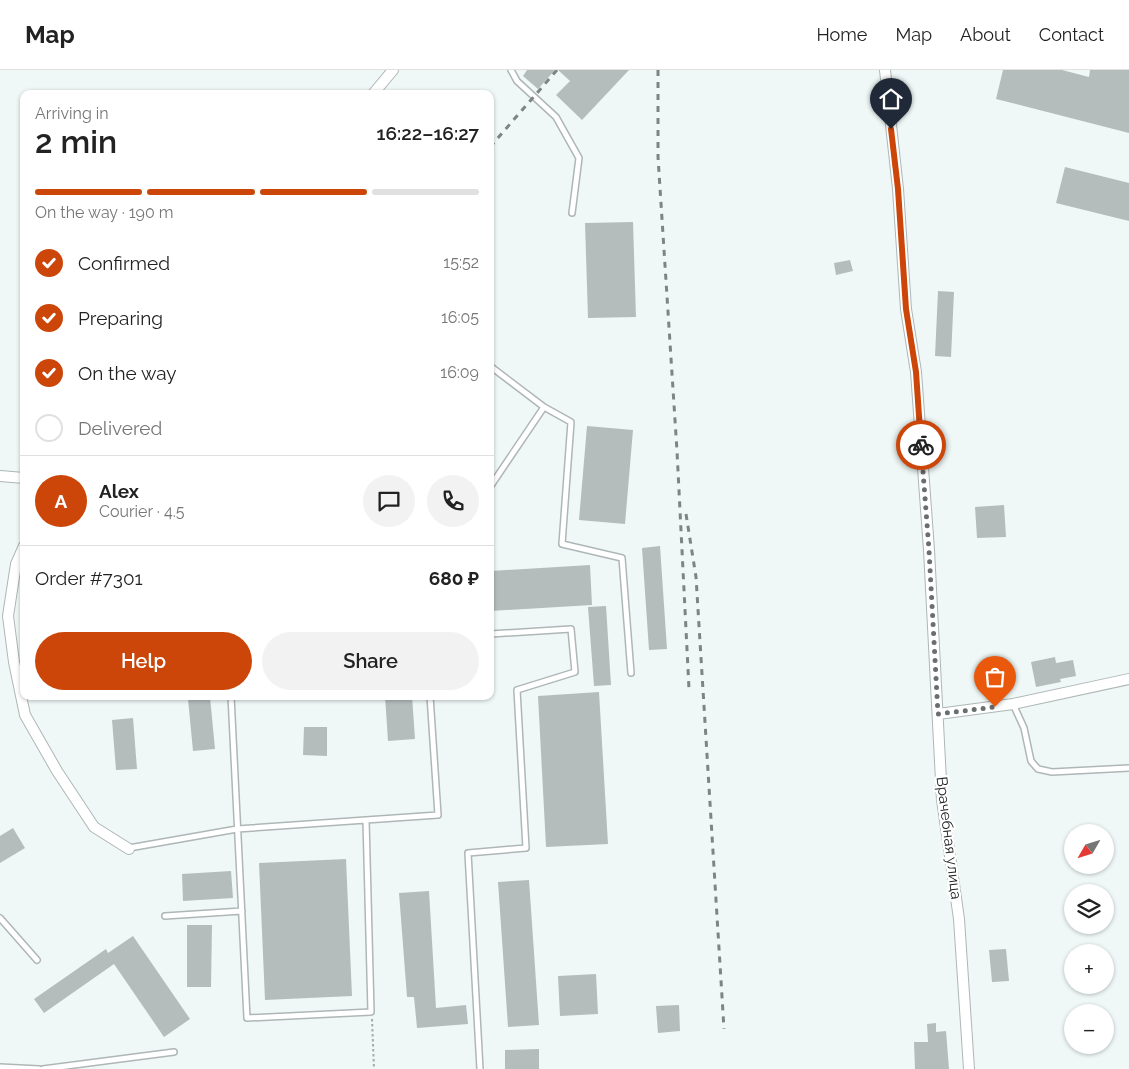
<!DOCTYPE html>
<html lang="en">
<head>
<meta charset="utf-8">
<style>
	body { margin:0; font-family:Raleway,sans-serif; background:#f2f2f2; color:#222; height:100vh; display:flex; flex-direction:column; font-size:19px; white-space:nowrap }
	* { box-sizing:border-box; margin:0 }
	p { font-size:16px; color:#767676 }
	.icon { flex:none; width:28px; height:28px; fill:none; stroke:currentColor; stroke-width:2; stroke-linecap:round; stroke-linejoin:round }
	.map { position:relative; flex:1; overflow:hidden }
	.panel { position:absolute; left:20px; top:20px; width:474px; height:610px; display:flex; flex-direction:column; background:#fff; border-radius:10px; box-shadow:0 1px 4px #0004 }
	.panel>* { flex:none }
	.needle { width:32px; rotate:231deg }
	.fabs { position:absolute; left:1064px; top:754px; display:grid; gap:10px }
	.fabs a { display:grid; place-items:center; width:50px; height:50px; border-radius:50%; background:#fff; box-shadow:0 1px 4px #0004; font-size:25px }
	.pin { position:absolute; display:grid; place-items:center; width:42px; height:42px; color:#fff; margin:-51px -21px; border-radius:50% 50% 50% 0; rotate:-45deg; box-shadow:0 0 5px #0007 }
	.pin .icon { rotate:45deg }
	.courier { position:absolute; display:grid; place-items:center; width:50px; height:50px; margin:-25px; border:4px solid #cc4609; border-radius:50%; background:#fff; color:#222; box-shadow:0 1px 6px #0007 }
	.summary em { font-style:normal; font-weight:600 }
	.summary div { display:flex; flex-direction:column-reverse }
	.summary { display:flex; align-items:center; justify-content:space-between; height:85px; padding:0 15px }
	h1 { font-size:32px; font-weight:600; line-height:38px }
	.bar { display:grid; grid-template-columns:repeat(4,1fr); gap:8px 5px; align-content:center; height:60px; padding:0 15px }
	.bar i { height:6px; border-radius:4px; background:#e0e0e0 }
	.bar .selected { background:#cc4609 }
	.bar p { grid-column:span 4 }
	.line { display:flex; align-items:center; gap:12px; padding:0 15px; border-top:1px solid #e0e0e0 }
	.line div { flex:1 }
	.round { display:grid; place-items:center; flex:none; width:52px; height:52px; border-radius:26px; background:#f2f2f2 }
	ol { padding:0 15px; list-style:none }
	li { display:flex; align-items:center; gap:15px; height:55px }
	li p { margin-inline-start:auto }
	li .icon { padding:5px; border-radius:50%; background:#cc4609; color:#fff; stroke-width:4 }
	li:last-child { color:#767676 }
	li i { width:28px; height:28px; border:2px solid #e0e0e0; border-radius:50% }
	.button { display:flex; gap:10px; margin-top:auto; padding:10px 15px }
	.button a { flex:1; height:58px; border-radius:30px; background:#cc4609; color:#fff; font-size:20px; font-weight:600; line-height:58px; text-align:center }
	.button a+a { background:#f2f2f2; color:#222 }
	header { display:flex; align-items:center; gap:30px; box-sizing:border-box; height:70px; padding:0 25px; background:#fff; border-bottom:1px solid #e0e0e0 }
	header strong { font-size:24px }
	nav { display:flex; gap:28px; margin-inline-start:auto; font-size:18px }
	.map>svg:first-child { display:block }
	.building { fill:#b4bdbc }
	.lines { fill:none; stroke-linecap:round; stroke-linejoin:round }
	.lane-casing { stroke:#aeb7b6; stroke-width:8 }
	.street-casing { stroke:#aeb7b6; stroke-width:12 }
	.path { stroke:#a4aaaa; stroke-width:2; stroke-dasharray:2.5 2.5; stroke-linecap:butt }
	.lane { stroke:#fff; stroke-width:5 }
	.street { stroke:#fff; stroke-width:10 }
	.rail { stroke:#7e8483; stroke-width:3; stroke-dasharray:6 6; stroke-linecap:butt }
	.done { stroke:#696e6e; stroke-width:5; stroke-dasharray:0 9 }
	.route { stroke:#cc4609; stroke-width:6 }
	.labels { text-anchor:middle; stroke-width:4.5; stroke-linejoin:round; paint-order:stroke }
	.street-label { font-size:15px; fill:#212424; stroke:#fff }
</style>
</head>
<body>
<header>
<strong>Map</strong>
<nav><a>Home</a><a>Map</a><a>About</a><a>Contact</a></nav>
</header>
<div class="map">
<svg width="1129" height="999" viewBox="0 0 1129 999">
	<rect width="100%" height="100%" fill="#eff8f7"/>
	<path class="building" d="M527 0H555L538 19 523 6Z
		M558 0H629L582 50 556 25 570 11Z
		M1003 0H1062L1089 7 1090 0H1129V63L996 29Z
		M1065 97 1129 113V151L1056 133Z
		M633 152 636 247 588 248 585 153Z
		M850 190 853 201 836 205 834 193Z
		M938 221 954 222 951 287 935 286Z
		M587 356 633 360 625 454 579 450Z
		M1004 435 1006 467 977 468 975 437Z
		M660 476 667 579 649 580 642 478Z
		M590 495 592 535 490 541V501Z
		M606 536 611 615 594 616 588 537Z
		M1055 587 1056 593 1073 590 1076 606 1060 609 1061 612 1036 617 1031 592Z
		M599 622 608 774 546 777 538 626Z
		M385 626H412L415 669 388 671Z
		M210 627 215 679 193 681 188 629Z
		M133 648 137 699 116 700 112 650Z
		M304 657H327V686L303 685Z
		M13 758 25 778 0 793V766Z
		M346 789 352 926 265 930 259 793Z
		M231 801 233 828 183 831 182 804Z
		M529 810 539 955 508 957 498 812Z
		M429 821 436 938 466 935 468 954 417 958 414 927H407L399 823Z
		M187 855H212L211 917H187Z
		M133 866 190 949 164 967 114 894 44 943 34 929 106 879 108 883Z
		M1006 879 1009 911 992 912 989 880Z
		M596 904 598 944 560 946 558 906Z
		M679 935 680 961 658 963 656 936Z
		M936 953V962L946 961 949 999H915L914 972H928L927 954Z
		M539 979V999H505V980Z"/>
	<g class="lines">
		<defs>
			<path id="lane" d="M511 0 517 11 556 47 579 88 572 143
				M490 296 544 337 490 417
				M544 337 571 352 562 474 622 488 631 603
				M231 626 247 948 371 942 366 750
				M1013 634 1024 658 1031 691 1038 699 1052 702 1129 698
				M129 778 237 759 438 745 430 626
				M165 846 242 841
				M0 848 37 890
				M0 997 39 999
				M43 999 174 982
				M480 999 468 783 526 778 517 620 575 602 571 559 490 564"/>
			<path id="street" d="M885 0 898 119 906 239 916 302 929 480 942 730 959 849 969 999
				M373 24 393 0
				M0 406 24 408
				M24 476 16 494 8 546 14 592 25 645 57 701 94 757 129 779
				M938 644 1013 634 1129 609"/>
		</defs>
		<use href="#lane" class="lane-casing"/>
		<use href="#street" class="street-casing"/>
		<path class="path" d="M372 949 374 999"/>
		<use href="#lane" class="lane"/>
		<use href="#street" class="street"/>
		<path class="rail" d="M658 0V87L677 381 689 619
			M490 77 557 0
			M686 444 696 507 724 959"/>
	</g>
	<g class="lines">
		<path class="done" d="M921 375 929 480 938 644 995 637"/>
		<path class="route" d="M891 59 898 119 906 239 916 302 921 375"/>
	</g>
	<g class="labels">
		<g class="street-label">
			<text transform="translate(949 768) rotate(83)" y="5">Врачебная улица</text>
		</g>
	</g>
</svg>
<div class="fabs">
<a><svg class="needle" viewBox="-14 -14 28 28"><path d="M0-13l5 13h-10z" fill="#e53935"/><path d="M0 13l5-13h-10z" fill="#767676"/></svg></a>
<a><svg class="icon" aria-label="layers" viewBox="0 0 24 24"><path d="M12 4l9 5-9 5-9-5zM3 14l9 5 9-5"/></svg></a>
<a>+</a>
<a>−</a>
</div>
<div class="pin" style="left:995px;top:637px;background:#ea580c"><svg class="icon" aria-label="bag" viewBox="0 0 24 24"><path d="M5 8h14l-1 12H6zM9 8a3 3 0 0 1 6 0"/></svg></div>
<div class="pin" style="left:891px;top:59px;background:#1f2937"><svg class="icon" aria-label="home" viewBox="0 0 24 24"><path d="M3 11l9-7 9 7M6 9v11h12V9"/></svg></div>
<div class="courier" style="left:921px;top:375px"><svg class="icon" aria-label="bike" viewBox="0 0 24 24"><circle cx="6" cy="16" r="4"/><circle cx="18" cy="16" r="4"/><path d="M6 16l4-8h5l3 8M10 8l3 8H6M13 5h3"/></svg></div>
<section class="panel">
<div class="summary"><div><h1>2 min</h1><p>Arriving in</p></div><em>16:22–16:27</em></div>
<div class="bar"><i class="selected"></i><i class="selected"></i><i class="selected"></i><i></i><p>On the way · 190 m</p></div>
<ol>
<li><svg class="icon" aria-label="check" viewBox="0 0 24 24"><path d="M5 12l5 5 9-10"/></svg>Confirmed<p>15:52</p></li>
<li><svg class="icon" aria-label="check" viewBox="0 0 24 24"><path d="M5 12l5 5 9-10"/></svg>Preparing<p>16:05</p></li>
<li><svg class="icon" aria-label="check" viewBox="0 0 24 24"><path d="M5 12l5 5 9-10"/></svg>On the way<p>16:09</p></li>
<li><i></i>Delivered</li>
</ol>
<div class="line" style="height:90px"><b class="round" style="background:#cc4609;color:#fff">A</b><div><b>Alex</b><p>Courier · 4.5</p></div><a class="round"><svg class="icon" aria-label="chat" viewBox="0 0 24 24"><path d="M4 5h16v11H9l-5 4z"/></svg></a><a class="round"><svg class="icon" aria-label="phone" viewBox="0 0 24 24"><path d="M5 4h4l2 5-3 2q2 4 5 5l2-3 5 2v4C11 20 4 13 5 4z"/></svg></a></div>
<div class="line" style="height:65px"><div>Order #7301</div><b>680 ₽</b></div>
<div class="button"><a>Help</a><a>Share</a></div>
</section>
</div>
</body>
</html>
